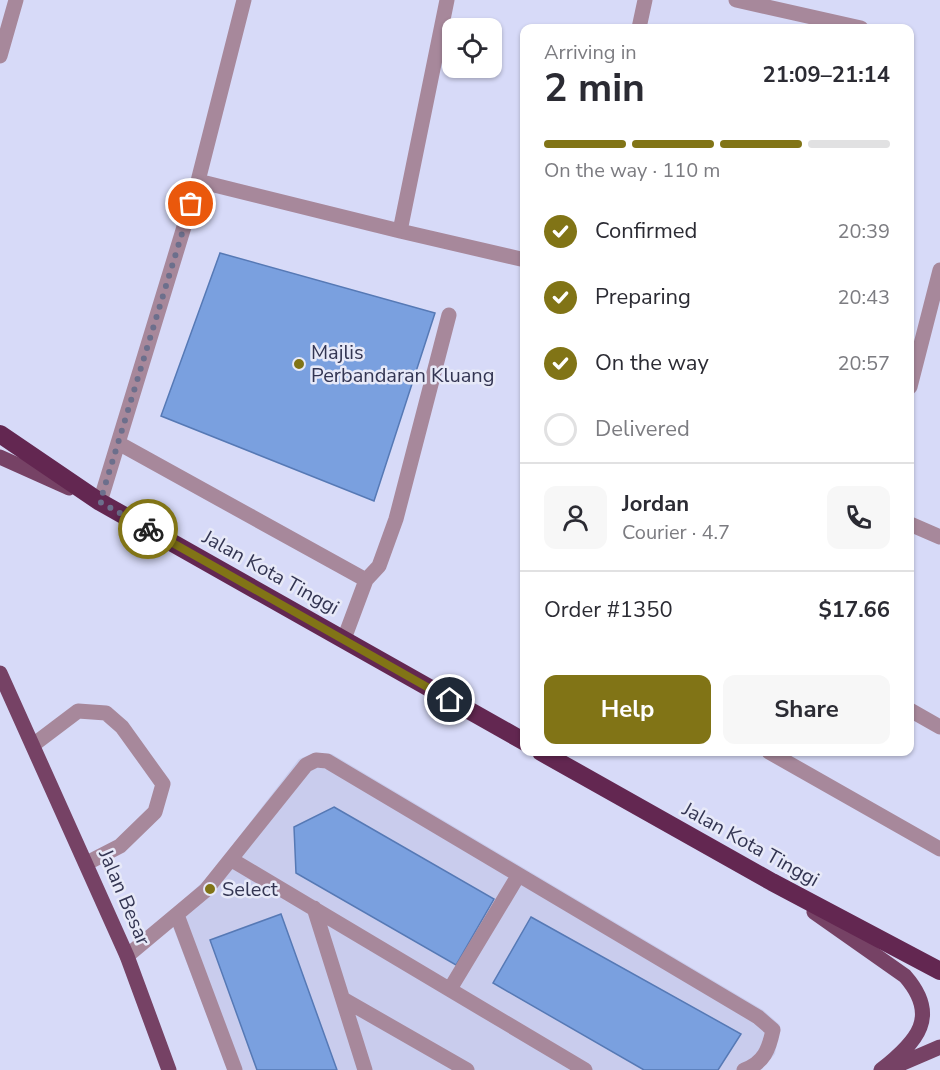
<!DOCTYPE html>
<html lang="en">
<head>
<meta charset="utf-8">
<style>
	body { margin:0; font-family:"Nunito Sans",sans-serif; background:#f7f7f7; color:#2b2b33; height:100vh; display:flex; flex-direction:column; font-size:22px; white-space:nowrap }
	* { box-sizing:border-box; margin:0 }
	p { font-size:20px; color:#7c7c81 }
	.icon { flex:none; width:33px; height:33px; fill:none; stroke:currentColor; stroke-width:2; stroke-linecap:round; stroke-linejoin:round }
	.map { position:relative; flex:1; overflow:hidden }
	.details { position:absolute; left:520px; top:24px; width:394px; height:732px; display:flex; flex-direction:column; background:#fff; border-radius:12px; box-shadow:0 2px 4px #0004 }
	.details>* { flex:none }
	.controls { position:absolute; left:442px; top:18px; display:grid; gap:12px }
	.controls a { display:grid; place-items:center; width:60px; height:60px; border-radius:12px; background:#fff; box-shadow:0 2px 4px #0004; font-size:30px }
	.pin { position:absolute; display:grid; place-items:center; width:51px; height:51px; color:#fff; margin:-26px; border:3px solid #fff; border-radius:50%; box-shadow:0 2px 6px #0007 }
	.courier { position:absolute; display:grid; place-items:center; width:60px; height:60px; margin:-30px; border:4px solid #817416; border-radius:50%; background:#fff; color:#222; box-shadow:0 2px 8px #0007 }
	.head em { font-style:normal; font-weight:700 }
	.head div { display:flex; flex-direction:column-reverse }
	.head { display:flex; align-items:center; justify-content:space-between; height:102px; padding:0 24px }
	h1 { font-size:39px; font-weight:700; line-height:45px }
	.bar { display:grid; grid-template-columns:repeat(4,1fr); gap:9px 6px; align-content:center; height:72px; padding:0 24px }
	.bar i { height:8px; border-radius:4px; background:#e1e1e2 }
	.bar .current { background:#817416 }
	.bar p { grid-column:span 4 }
	.line { display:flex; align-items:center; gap:15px; padding:0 24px; border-top:2px solid #e1e1e2 }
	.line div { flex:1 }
	.round { display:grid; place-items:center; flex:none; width:63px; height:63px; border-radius:12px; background:#f7f7f7 }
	ol { padding:0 24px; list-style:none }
	li { display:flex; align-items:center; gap:18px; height:66px }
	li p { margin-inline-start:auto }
	li .icon { padding:6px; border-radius:50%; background:#817416; color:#fff; stroke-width:4 }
	li:last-child { color:#7c7c81 }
	li i { width:33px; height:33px; border:3px solid #e1e1e2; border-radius:50% }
	.button { display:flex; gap:12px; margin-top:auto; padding:12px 24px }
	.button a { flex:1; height:69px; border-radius:12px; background:#817416; color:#fff; font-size:24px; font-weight:700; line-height:69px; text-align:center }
	.button a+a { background:#f7f7f7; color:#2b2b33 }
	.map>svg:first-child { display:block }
	.built { fill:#c9cced }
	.building { fill:#7aa0df; stroke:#5679b5; stroke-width:1.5 }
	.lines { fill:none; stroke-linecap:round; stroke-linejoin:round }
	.minor { stroke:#a7889b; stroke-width:15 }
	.major { stroke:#764265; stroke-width:15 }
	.highway { stroke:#632751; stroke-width:18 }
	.done { stroke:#6c6f8c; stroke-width:6; stroke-dasharray:0 10.8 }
	.route { stroke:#817416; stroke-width:8 }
	.poi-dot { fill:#817416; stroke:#e7e9f8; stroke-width:2 }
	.labels { text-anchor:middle; stroke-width:5; stroke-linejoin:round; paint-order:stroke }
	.poi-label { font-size:20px; fill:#333552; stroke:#e7e9f8; text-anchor:start }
	.street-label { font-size:20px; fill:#333552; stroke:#e7e9f8 }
</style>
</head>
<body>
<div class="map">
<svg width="940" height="1070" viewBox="0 0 940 1070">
	<rect width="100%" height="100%" fill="#d7daf8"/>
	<path class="built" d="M314 753 332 754 763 1010 780 1025 775 1054 761 1070H228L168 914 208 877 299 759Z"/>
	<path class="building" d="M220 253 435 313 374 501 161 416Z
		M334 807 494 899 456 965 296 873 294 827Z
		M281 914 337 1070H257L210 940Z
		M531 917 741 1034 718 1070H644L493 983Z"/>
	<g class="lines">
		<path class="minor" d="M447 0 400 231 525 260
			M736 0 861 28
			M639 28 645 0
			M0 56 16 0
			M198 181 400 231
			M910 387 940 270
			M120 444 366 580 344 639
			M100 502 198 181 244 0
			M910 524 940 537
			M366 580 379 566 396 519 449 315
			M910 710 940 727
			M33 745 78 711 106 713 122 727 163 784 155 812 120 846 87 863
			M769 752 940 849
			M232 860 585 1070
			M314 908 365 1070
			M177 915 235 1070
			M127 956 206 890 306 765 316 760 327 761 758 1017 773 1030C769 1049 764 1063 744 1070
			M450 989 518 876
			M343 999 467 1070"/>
		<path class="major" d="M0 457 69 488
			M0 673 127 956 169 1070
			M814 912 905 976C940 1016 918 1041 881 1070
			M896 1066 940 1047"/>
		<path class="highway" d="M0 434 100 502 525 742
			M541 752 772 882 940 971"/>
	</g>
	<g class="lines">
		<path class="done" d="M148 529 100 502 191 204"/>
		<path class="route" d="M148 529 450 700"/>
	</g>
	<g class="poi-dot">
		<circle cx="299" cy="364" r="6"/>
		<circle cx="210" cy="889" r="6"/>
	</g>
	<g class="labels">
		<g class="poi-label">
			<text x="311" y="359">Majlis<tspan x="311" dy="23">Perbandaran Kluang</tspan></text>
			<text x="222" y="896">Select</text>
		</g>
		<g class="street-label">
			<text transform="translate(271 572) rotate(29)" y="7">Jalan Kota Tinggi</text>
			<text transform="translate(751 844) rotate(29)" y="7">Jalan Kota Tinggi</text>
			<text transform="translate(125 897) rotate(67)" y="7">Jalan Besar</text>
		</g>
	</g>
</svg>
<div class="controls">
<a><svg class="icon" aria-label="locate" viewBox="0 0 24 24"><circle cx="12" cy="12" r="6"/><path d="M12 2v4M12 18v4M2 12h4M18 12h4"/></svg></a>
</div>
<div class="pin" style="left:191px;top:204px;background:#ea580c"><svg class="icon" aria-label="bag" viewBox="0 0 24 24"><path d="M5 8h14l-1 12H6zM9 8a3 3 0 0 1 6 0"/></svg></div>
<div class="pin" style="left:450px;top:700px;background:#1f2937"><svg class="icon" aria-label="home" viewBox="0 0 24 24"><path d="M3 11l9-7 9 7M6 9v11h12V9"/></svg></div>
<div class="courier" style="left:148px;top:529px"><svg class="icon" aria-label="bike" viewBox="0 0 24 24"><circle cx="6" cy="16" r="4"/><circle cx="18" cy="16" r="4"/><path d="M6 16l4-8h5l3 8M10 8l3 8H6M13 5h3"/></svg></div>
<section class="details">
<div class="head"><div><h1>2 min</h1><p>Arriving in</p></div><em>21:09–21:14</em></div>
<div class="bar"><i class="current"></i><i class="current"></i><i class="current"></i><i></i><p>On the way · 110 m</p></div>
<ol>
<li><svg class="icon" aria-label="check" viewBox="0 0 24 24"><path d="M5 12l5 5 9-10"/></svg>Confirmed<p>20:39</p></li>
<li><svg class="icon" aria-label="check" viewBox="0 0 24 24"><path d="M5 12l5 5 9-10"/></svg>Preparing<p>20:43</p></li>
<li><svg class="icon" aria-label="check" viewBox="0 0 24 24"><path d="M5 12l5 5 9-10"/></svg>On the way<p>20:57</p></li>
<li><i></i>Delivered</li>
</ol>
<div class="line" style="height:108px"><a class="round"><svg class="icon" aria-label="person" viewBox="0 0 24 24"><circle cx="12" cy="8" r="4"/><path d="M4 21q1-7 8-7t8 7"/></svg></a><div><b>Jordan</b><p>Courier · 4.7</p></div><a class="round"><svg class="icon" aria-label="phone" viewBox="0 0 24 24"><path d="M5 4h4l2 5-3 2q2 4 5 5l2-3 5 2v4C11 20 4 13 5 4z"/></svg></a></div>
<div class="line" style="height:78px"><div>Order #1350</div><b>$17.66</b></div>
<div class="button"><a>Help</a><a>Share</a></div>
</section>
</div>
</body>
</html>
